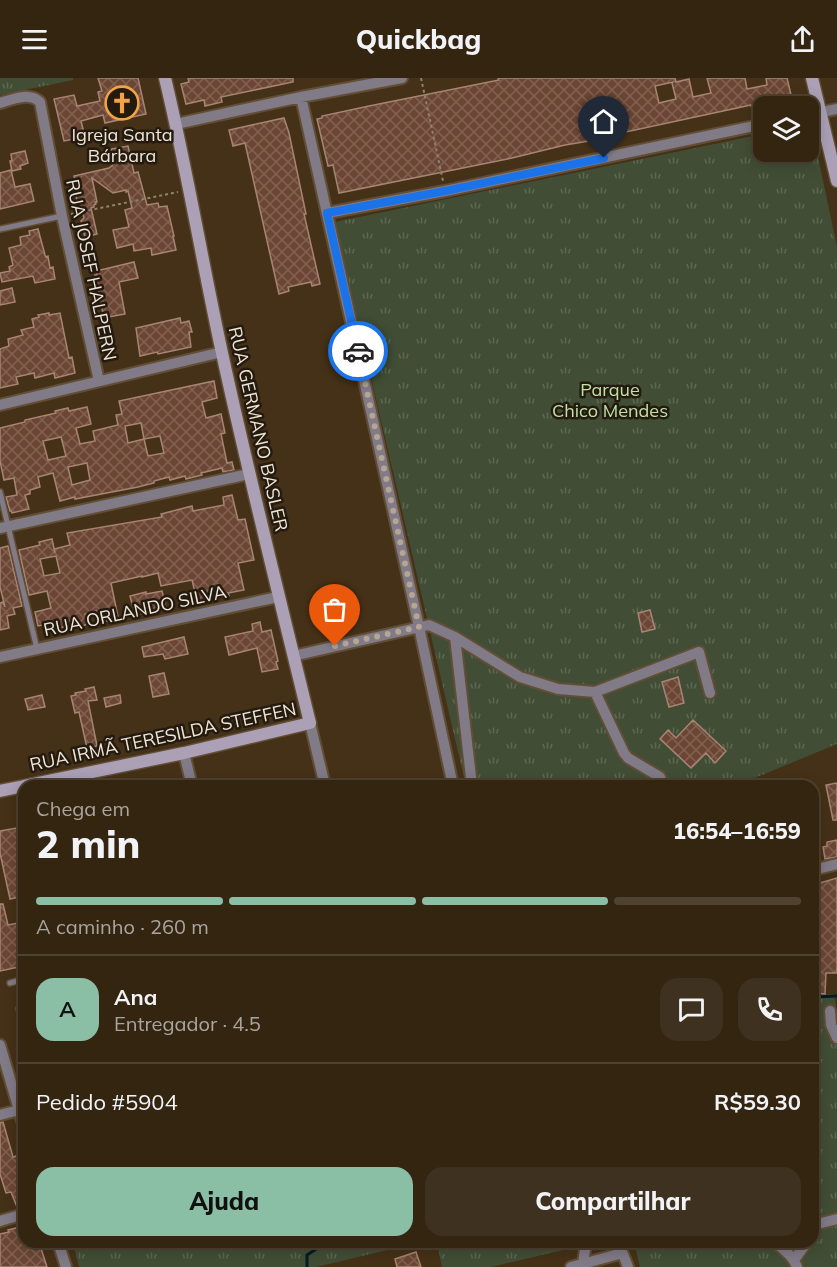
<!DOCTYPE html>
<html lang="pt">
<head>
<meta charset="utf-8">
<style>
	body { margin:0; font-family:Mulish,sans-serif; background:#3f311f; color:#f1f3f6; height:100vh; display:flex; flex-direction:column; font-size:22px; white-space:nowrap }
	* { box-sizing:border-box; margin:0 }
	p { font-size:20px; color:#a9a59f }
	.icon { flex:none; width:33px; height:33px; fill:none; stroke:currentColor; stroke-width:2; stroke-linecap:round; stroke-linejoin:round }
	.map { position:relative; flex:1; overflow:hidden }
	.details { position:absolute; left:18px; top:702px; width:801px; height:468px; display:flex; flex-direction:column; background:#342511; border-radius:18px; box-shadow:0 3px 15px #0003,0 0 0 2px #4e4231 }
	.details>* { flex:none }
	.controls { position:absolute; left:753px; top:18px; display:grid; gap:12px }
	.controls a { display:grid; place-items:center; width:66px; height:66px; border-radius:12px; background:#342511; box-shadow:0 3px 15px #0003,0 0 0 2px #4e4231; font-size:30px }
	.pin { position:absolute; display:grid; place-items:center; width:51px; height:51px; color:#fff; margin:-62px -26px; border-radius:50% 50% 50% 0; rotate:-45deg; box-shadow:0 0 6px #0007 }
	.pin .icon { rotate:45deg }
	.courier { position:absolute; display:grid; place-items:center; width:60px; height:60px; margin:-30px; border:4px solid #1a73e8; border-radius:50%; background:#fff; color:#222; box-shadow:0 2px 8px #0007 }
	.overview em { font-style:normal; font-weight:800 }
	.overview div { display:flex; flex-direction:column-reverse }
	.overview { display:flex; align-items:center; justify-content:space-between; height:102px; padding:0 18px }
	h1 { font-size:39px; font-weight:800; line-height:45px }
	.bar { display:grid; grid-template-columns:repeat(4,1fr); gap:9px 6px; align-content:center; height:72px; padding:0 18px }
	.bar i { height:8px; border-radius:4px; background:#4e4231 }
	.bar .on { background:#8abfa5 }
	.bar p { grid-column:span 4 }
	.line { display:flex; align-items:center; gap:15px; padding:0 18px; border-top:2px solid #4e4231 }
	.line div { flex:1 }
	.round { display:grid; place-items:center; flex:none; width:63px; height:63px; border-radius:18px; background:#3f311f }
	.action { display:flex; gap:12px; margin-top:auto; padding:12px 18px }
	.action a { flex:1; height:69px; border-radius:18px; background:#8abfa5; color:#111; font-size:24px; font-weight:800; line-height:69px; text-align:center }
	.action a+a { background:#3f311f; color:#f1f3f6 }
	header { display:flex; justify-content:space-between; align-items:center; height:78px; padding:0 18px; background:#342511; font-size:27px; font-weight:800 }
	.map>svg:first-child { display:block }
	.park { fill:url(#park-tufts) }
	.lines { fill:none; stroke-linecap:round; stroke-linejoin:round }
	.stream { stroke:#031d25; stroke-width:3 }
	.building { fill:url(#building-cross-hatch); stroke:#a78474; stroke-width:1.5; fill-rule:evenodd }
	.lane-casing { stroke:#614e35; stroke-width:8 }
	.street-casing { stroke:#614e35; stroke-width:14 }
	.secondary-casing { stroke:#614e35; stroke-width:15 }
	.path { stroke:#92816c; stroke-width:2; stroke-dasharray:3 3; stroke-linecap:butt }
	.lane { stroke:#817a87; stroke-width:5 }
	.street { stroke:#817a87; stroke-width:10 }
	.secondary { stroke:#aba0b6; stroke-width:12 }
	.done { stroke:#b5a592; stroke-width:6; stroke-dasharray:0 10.8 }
	.route { stroke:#1a73e8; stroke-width:8 }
	.labels { text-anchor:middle; stroke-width:5; stroke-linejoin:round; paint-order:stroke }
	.poi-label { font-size:18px; fill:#f1e4d5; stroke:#241b10 }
	.street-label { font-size:18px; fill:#f1e4d5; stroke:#241b10 }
	.park-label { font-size:18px; fill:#bfe1a3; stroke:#241b10 }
</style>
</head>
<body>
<header><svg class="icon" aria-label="menu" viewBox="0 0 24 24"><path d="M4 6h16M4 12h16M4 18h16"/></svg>Quickbag<svg class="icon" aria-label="share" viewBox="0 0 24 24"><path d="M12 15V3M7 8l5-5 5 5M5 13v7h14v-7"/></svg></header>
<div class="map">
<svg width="837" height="1189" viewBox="0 0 837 1189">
	<defs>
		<pattern id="park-tufts" width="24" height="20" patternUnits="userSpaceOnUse" patternTransform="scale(1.5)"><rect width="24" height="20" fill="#414e35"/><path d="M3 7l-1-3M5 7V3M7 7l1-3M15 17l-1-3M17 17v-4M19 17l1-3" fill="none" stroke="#5d6751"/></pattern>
		<pattern id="building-cross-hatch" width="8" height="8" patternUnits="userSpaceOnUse" patternTransform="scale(1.5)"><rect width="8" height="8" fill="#6c4634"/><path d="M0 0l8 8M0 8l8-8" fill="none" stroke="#816150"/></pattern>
	</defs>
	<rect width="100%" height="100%" fill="#453117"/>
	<path class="park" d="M0 0H73V2L0 17Z
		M811 46 837 169V666L735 708H466L335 144 763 56 764 74H808L809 47Z
		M813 916H834L837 935V1189H640L634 1164H813Z
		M73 1164H421L316 1189H79Z
		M437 1164H597L491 1189H442Z"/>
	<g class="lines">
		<path class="stream" d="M813 919 837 918
			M307 1189V1177L327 1164"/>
	</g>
	<path class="building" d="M98 0H138L146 36 105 45 103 37 81 43 85 59 64 63 54 21 74 17 77 28 100 23 98 14 102 13Z
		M188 0H293V4L221 19 222 24 205 28 204 22 186 26 181 6 189 4Z
		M498 0H675L676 4 689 1 693 19 711 15 707 0H745L747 11 767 7 766 0H787L793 25 779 28H751V27L607 58V60L565 67 512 80 339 115 333 87 328 88 317 41 322 40V38L369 28 499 2ZM673 4 672 5 676 21 659 25 655 8Z
		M284 40 289 55 306 136H304L320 206 312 208 311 204 288 209 289 213 279 216 245 65 233 68 229 52Z
		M128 68 134 95 138 94 147 127 158 125 159 129 167 128 174 158H173L176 172 152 177 151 170 134 173 133 166 117 170 113 152 129 149 125 132 132 130 128 113 126 114V112L113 115 92 100 97 124H95L96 126 94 127V129L91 130 97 156 85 159 81 143 84 140 80 124H78L77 123 74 107 76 106 74 98 109 90 114 86 111 71Z
		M25 73 28 85 20 88 21 91 12 93 10 83H12L11 76Z
		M11 92 15 109 30 106 34 123 0 131V95Z
		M38 151 45 177 46 179 48 178 50 190 53 189 55 201 35 205 33 198 2 204 0 195 10 193 9 189 13 187 9 170 21 167 20 159 30 157 29 153Z
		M134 184 138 200 119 204 125 236 104 240 95 197H97L96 193Z
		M12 210 15 224 0 227V213Z
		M49 235V237L60 235 69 280 72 279 75 295 55 300 54 295 35 300 34 295 16 299 18 306 0 310V271L9 268 8 261 23 257 21 252 34 249 32 241 39 239 38 237Z
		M180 240 181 245 189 243 192 254H189L191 269 158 276 157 274 140 278 136 250Z
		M214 303 217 320 202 324 206 340 221 336 225 355 221 356 227 385 232 384 234 392 223 394 222 390 201 395 202 397 186 401 185 398 170 402 169 399 154 403V405L138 409 75 421V419L60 423 53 395 38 399 40 409 30 412V416L25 417 29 431 12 435 11 433H10L6 419 17 417 14 400 4 402 0 383V350L25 344V342L56 335 55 333 68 330 69 333 87 329 91 346 76 350 80 366 95 363 93 353 118 347 116 337 122 336 119 323ZM141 345 144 361 128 365 125 348ZM160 358 164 375 148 378 144 361ZM61 359 66 378 48 382 43 363ZM87 385 90 402 72 407 68 389Z
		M232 417 238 442 245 441 254 482 238 485 244 512 228 515 229 518 197 523 192 502 161 508 158 495 142 499V498L111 505 118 539 113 540V542L103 544 100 532 85 536 87 546 83 548 72 550 71 547 60 550 59 544 38 548 35 534 51 530 47 513 29 517 19 472 40 467 39 464 52 461 55 475 54 471 70 467 67 455 162 439 161 436 192 428 193 433 224 427 223 419ZM56 478 60 495 44 498 40 481Z
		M8 468 22 528 13 530 15 536 7 538 9 550 0 552V525L3 524 5 529 0 509V470Z
		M162 513 166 530 135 537 130 518 146 514V516Z
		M650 532 655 551 642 554 638 535Z
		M260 544 262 554 271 552 278 583 276 584 278 591 262 594 257 570 229 577 225 559 253 553 252 546Z
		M184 559 188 576 165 581 163 576 144 579 142 569Z
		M164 595 169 616 153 619 149 598Z
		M678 599 684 625 669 629 662 604Z
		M94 609 97 622 88 623 97 668 87 670 79 634 75 635 71 618 76 617 75 615 86 613 85 611Z
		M42 617 45 629 28 632 25 621Z
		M120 617 121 625 106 629 104 620Z
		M693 642 726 673 715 685 706 675 691 690 660 661 668 652 676 660Z
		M837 705V742H833L826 707Z
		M22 749 24 758V818L10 821 0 775V753Z
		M837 762V779L825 781 823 769 827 768V764Z
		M837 800V895H826L825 916 813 915V825H815L813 819V807Z
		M0 826H3L8 847 24 844V888L0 893Z
		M0 1044H3L13 1079 20 1077 24 1091V1127L17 1129 11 1114 6 1115 0 1096Z
		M24 1148V1164H39L47 1189H0V1156L9 1154 8 1152Z
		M416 1174 421 1189H397L395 1181Z"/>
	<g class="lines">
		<defs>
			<path id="lane" d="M0 151 62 138
				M0 414 37 571
				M10 905 24 901
				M19 931 24 930"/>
			<path id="street" d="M301 19 419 549 453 708
				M0 25C13 21 29 14 40 24L62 138 99 303
				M808 37 837 31
				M176 46 301 19 402 0
				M327 135 445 113 764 46
				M0 327 222 274
				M0 450 249 396
				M455 559 472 708
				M293 578 429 547 455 559 520 599 558 611 595 614 699 574 710 615
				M0 579 278 519
				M595 614 624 675 628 680 660 699 663 708
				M310 645 325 708
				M184 675 192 708
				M813 792 837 786
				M830 933 831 947 837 960
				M0 967 24 1049
				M0 1037 19 1032
				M0 1143 24 1136
				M813 1147 837 1141
				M58 1164 66 1189
				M775 1164C784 1172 793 1178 797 1189
				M794 1182 807 1164
				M583 1186 586 1164
				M571 1189 619 1176H623L628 1189"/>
			<path id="secondary" d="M812 0 837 103
				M24 708 184 675 310 645C280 522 249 399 222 275 202 183 187 91 165 0
				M0 713 24 708"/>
		</defs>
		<use href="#lane" class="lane-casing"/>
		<use href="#street" class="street-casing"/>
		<use href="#secondary" class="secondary-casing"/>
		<path class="path" d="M421 0 443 103
			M71 136 178 114"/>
		<use href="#lane" class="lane"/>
		<use href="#street" class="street"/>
		<use href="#secondary" class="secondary"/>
	</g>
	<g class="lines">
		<path class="done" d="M335 568 419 549 358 273"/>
		<path class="route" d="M358 273 327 135 445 113 604 80"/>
	</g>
	<defs>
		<symbol id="church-ring" viewBox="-11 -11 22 22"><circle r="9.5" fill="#241b10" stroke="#f4a344" stroke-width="1.5"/><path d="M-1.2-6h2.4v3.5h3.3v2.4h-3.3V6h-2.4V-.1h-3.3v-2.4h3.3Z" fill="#f4a344"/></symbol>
	</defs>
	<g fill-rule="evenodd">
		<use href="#church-ring" x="103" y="6" width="38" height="38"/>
	</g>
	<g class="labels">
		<g class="poi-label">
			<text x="122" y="63">Igreja Santa<tspan x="122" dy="21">Bárbara</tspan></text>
		</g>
		<g class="street-label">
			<text transform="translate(91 192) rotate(78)" y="6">RUA JOSEF HALPERN</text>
			<text transform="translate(258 351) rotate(77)" y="6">RUA GERMANO BASLER</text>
			<text transform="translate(135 533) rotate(-12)" y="6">RUA ORLANDO SILVA</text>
			<text transform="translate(163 659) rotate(-12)" y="6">RUA IRMÃ TERESILDA STEFFEN</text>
		</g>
		<g class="park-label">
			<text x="610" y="318">Parque<tspan x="610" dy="21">Chico Mendes</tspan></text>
		</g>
	</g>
</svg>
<div class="controls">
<a><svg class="icon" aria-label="layers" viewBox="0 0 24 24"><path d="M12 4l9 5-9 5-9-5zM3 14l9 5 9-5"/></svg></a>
</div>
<div class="pin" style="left:335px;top:568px;background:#ea580c"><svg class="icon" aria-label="bag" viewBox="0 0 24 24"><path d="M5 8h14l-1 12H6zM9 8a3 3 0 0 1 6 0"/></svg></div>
<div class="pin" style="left:604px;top:80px;background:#1f2937"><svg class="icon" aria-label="home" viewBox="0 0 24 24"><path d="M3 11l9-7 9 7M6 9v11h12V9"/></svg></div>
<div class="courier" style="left:358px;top:273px"><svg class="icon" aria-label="car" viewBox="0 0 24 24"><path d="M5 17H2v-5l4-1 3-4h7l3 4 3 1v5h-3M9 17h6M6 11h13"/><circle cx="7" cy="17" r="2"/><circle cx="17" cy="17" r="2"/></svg></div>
<section class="details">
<div class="overview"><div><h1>2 min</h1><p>Chega em</p></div><em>16:54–16:59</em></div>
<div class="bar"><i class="on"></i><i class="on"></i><i class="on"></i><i></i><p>A caminho · 260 m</p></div>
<div class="line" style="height:108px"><b class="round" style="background:#8abfa5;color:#111">A</b><div><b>Ana</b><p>Entregador · 4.5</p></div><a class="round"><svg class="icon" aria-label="chat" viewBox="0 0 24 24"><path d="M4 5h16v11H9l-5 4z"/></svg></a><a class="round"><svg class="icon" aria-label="phone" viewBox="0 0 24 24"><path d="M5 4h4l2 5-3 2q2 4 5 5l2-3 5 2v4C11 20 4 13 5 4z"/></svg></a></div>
<div class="line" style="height:78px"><div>Pedido #5904</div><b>R$59.30</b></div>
<div class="action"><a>Ajuda</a><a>Compartilhar</a></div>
</section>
</div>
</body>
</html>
